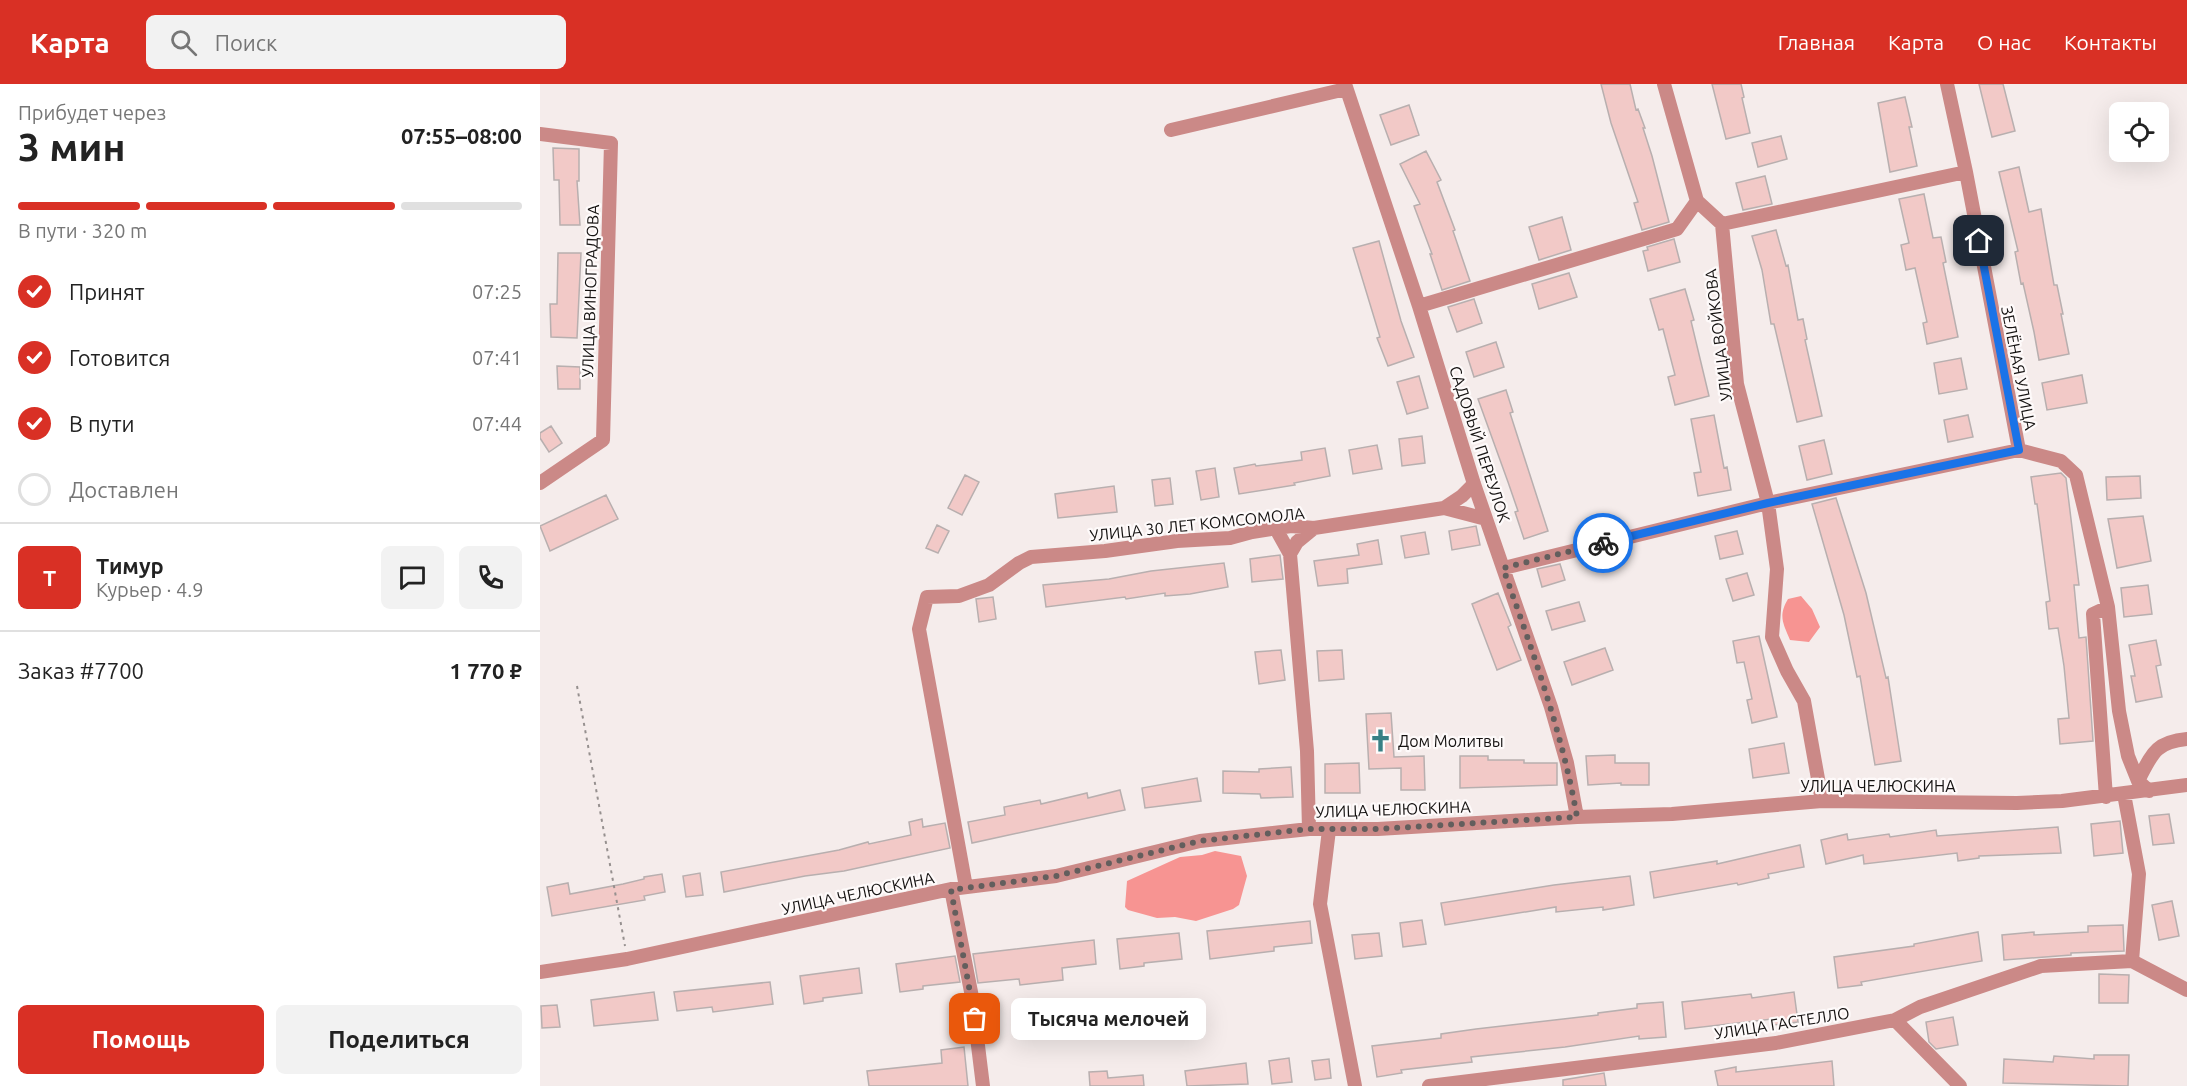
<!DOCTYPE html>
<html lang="ru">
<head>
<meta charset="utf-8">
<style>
	body { margin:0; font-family:Ubuntu,sans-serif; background:#f2f2f2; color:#222; height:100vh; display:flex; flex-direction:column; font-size:22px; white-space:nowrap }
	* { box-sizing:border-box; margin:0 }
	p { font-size:20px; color:#767676 }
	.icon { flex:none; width:33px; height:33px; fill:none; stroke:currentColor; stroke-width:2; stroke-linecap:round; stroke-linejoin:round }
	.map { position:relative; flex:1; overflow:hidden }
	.sheet { display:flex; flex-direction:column; background:#fff; width:540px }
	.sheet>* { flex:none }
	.fabs { position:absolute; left:1569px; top:18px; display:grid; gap:12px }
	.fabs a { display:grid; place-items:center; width:60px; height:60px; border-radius:9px; background:#fff; box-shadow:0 6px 24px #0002; font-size:30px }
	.pin { position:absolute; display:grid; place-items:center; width:51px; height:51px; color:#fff; margin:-26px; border-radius:12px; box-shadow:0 3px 9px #0006 }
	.courier { position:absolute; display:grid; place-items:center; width:60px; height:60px; margin:-30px; border:4px solid #1a73e8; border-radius:50%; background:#fff; color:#222; box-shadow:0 2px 8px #0007 }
	.bubble { position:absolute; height:42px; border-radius:9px; background:#fff; box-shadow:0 6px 24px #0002; font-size:20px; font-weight:700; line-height:42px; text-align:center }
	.headline em { font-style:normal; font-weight:700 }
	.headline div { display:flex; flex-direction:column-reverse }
	.headline { display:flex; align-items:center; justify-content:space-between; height:102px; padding:0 18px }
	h1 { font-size:39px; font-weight:700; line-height:45px }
	.bar { display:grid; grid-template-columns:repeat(4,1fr); gap:9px 6px; align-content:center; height:72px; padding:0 18px }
	.bar i { height:8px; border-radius:4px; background:#e0e0e0 }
	.bar .on { background:#d93025 }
	.bar p { grid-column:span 4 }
	.line { display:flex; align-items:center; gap:15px; padding:0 18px; border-top:2px solid #e0e0e0 }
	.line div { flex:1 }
	.round { display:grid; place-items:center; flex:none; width:63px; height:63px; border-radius:9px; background:#f2f2f2 }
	ol { padding:0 18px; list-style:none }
	li { display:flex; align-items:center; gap:18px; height:66px }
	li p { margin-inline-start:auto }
	li .icon { padding:6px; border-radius:50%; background:#d93025; color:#fff; stroke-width:4 }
	li:last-child { color:#767676 }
	li i { width:33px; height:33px; border:3px solid #e0e0e0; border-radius:50% }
	.cta { display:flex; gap:12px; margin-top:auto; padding:12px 18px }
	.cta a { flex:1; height:69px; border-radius:9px; background:#d93025; color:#fff; font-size:24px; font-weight:700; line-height:69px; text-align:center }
	.cta a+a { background:#f2f2f2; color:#222 }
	header { display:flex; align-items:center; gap:36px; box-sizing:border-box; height:84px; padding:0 30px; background:#d93025; color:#fff }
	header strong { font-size:28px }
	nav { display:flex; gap:33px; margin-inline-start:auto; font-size:21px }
	.search { width:420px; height:54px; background:#f2f2f2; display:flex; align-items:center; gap:15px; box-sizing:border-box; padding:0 21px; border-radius:9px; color:#767676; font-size:22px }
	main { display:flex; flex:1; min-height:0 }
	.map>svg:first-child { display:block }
	.water { fill:#f79492 }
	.building { fill:#f2c9c7; stroke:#b8afaf; stroke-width:1.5 }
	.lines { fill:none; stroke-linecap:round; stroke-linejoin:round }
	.path { stroke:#96908f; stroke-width:2; stroke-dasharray:3 4.5; stroke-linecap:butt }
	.minor { stroke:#cb8987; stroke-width:14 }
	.done { stroke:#635e5d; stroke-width:6; stroke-dasharray:0 10.8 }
	.route { stroke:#1a73e8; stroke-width:8 }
	.labels { text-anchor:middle; stroke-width:4.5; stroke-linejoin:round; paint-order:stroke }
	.street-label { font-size:16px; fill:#151211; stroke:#fefafa }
	.poi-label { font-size:16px; fill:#151211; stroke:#fefafa; text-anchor:start }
</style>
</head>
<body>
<header>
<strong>Карта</strong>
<div class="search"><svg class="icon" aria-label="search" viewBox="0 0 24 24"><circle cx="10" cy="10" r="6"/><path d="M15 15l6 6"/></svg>Поиск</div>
<nav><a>Главная</a><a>Карта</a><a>О нас</a><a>Контакты</a></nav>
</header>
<main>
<section class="sheet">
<div class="headline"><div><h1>3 мин</h1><p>Прибудет через</p></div><em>07:55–08:00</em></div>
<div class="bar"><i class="on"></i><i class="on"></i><i class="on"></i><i></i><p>В пути · 320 m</p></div>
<ol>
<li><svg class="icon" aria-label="check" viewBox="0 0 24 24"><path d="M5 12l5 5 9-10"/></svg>Принят<p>07:25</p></li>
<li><svg class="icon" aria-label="check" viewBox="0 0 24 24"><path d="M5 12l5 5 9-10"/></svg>Готовится<p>07:41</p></li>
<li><svg class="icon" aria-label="check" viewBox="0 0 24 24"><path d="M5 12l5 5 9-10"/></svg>В пути<p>07:44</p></li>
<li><i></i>Доставлен</li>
</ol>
<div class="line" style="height:108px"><b class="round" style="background:#d93025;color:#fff">Т</b><div><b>Тимур</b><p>Курьер · 4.9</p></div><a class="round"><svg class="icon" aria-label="chat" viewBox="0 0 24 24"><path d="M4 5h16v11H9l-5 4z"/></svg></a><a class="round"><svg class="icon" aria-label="phone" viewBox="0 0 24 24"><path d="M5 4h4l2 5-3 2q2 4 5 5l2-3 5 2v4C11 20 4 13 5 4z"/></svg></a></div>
<div class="line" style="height:78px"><div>Заказ #7700</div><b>1 770 ₽</b></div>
<div class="cta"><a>Помощь</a><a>Поделиться</a></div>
</section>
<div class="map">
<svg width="1647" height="1002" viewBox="0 0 1647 1002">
	<rect width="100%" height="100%" fill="#f5eceb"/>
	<path class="water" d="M1261 512 1272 525 1280 543 1269 558 1250 556C1243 539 1238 532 1248 515Z
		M675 767 701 772 707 792 699 821 693 825 656 837 635 833 617 834 588 826 585 823 587 797 640 773 662 771Z"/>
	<path class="building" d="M1061 0H1090L1096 26 1098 25 1105 44H1103L1112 72 1129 138 1102 146 1094 119 1098 118 1071 39Z
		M1172 0H1201L1204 13 1202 14 1210 49 1186 55Z
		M1439 0H1463L1475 47 1452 53Z
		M1365 13 1372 43H1369L1377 82 1350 88 1338 19Z
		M869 21 879 51 851 61 840 31Z
		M1241 52 1247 75 1218 83 1212 59Z
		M13 64 39 65V97H37L40 141H20L19 96H14Z
		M886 67 901 96 897 98 915 146 913 147 930 197 902 206 890 170H892L874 122 880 120 860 80Z
		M1479 83 1489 128 1501 125 1514 201H1517L1523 230H1521L1529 270 1499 276 1494 248 1483 199 1481 200 1475 168 1478 167 1459 88Z
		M1225 92 1232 120 1203 126 1196 99Z
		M1384 110 1393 154 1401 153 1406 178 1403 179 1418 253 1387 260 1383 239 1387 238 1375 184 1366 186 1361 161 1369 159 1359 115Z
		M1022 133 1031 166 999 176 989 143Z
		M1236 146 1246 182 1248 181 1258 236 1263 235 1267 255 1265 256 1282 332 1257 338 1234 240H1231L1222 186 1212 152Z
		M1134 155 1140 178 1108 187 1103 167 1108 166 1107 163Z
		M839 157 861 237 874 273 848 282 837 254 840 253 813 164Z
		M18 169H41L37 254 11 253 10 220H17Z
		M1029 189 1037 213 999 225 992 200Z
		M1145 205 1154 236 1151 237 1169 312 1135 321 1128 293 1135 291 1123 245 1119 246 1110 215Z
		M934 215 942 239 917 248 908 223Z
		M956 258 964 283 934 293 926 268Z
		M1421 274 1427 305 1399 310 1394 279Z
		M17 282 40 283V305H18Z
		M1542 291 1547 319 1507 326 1502 299Z
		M879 292 888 324 867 330 857 298Z
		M966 306 973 328 970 329 1008 447 984 455 975 428 978 427 968 398 938 315Z
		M1174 331 1184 384 1187 383 1191 406 1158 412 1154 389 1161 388 1151 335Z
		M1428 331 1433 353 1408 358 1404 336Z
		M11 342 22 359 9 368 0 354V349Z
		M882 352 885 379 862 382 859 355Z
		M1284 356 1292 390 1267 396 1259 362Z
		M837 361 842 385 813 390 809 366Z
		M785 364 790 392 754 399 755 401 699 410 694 384 715 380 716 382 762 376 761 368Z
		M675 384 679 413 661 416 656 387Z
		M1521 389 1526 394 1539 501H1534L1539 554 1546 553 1553 657 1520 660 1518 635 1529 634 1524 582 1518 544 1509 545 1506 518 1510 517 1497 420H1495L1491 393Z
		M425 391 439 398 422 431 408 424Z
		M1600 392 1601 414 1567 416 1566 393Z
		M630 394 633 420 615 422 612 396Z
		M574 402 577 428 518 434 515 410Z
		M66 411 78 435 10 467 0 442Z
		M1296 414 1326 509 1346 594 1348 593 1361 677 1335 681 1320 592 1317 593 1304 531 1272 420Z
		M1603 432 1611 477 1577 484 1568 435Z
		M397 441 409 447 398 469 386 464Z
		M936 442 940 461 912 466 909 447Z
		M1197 447 1203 470 1180 475 1175 452Z
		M885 448 889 470 865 474 861 452Z
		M838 456 842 480 807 485 808 499 778 502 774 477 819 471 817 460Z
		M740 471 743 495 712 498 710 475Z
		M684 479 688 503 650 510 625 512V509L586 515 585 513 506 523 503 501 569 495 611 487Z
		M1020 480 1025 496 1002 503 997 485Z
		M1207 489 1214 511 1193 517 1186 495Z
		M1608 501 1612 530 1584 533 1581 504Z
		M958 509 971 541 968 543 981 576 957 586 932 520Z
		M453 513 456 535 439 538 436 515Z
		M1039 518 1045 537 1012 546 1006 527Z
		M1219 552 1237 633 1212 639 1207 616 1212 615 1204 578 1197 579 1193 557Z
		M1616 556 1621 581 1616 582 1622 613 1596 618 1591 592H1595L1589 561Z
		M1065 564 1073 586 1032 601 1024 578Z
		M741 566 745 596 719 600 715 568Z
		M802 566 804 595 779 597 777 567Z
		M851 629 854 673 884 672 885 706H861V684L829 685 826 630Z
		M1244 659 1249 689 1213 694 1209 665Z
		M1075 671V679H1109V701H1081V699L1048 701 1046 672Z
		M920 672H948V676H984V679H1017V701L920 704Z
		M819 679 820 709H785V680Z
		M751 683 753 713 721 714 720 710 683 709V687L719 688V685Z
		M657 694 661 717 605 724 602 704Z
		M580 706 585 726 432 759 428 738 465 731 464 723 500 716 501 720 547 709 548 714Z
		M1629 730 1634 759 1613 761 1609 732Z
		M382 735 383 743 405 739 410 764 304 787 265 792 184 808 181 788 299 766 328 758 329 760 371 751 369 738Z
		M1580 737 1583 769 1554 772 1551 740Z
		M1518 743 1521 769 1439 772V774L1418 777 1417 769 1324 780 1323 771 1286 780 1281 756 1307 750 1308 756 1349 750 1350 753 1396 746 1397 752Z
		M1260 761 1264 783 1228 790 1229 794 1198 801 1197 799 1114 814 1110 788 1177 777V780Z
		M160 789 163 811 146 813 143 792Z
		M122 790 125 808 104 812 105 816 12 832 7 803 28 799 30 810 83 800 104 795V793Z
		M1090 792 1094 821 1063 826V823L1016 828V823L905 841 901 819 1014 801Z
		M1632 817 1639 852 1619 856 1612 821Z
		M882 836 886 860 863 863 860 839Z
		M770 837 772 859 734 863V867L670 875 667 847Z
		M1583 841 1584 867 1531 869V871L1464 876 1462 851 1494 848V851L1548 848V842Z
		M1438 848 1442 877 1321 898 1322 901 1298 904 1294 873 1374 862V860Z
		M639 849 642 875 604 879V882L580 885 577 855Z
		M839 849 842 872 815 875 812 851Z
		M554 856 556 880 522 884 523 896 480 901 479 895 438 899 433 870Z
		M415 872 420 898 383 902V905L360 908 356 880Z
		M319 884 322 909 283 914V917L264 920 260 892Z
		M1559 890 1589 891 1588 919H1559Z
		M230 898 233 920 173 928 172 923 137 927 134 908Z
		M114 908 118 936 54 942 51 916Z
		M1254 908 1258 938 1233 941 1232 935 1145 945 1142 918 1211 910 1212 914Z
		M1123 918 1126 953 1099 955V952L1025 963 931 973 932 978 861 986 862 989 837 993 832 962 901 954V950L936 945 1058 931V929L1097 924V920Z
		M17 921 20 943 2 944 1 922Z
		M1413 933 1418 961 1396 965 1389 958 1386 938Z
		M424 963 428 1002H329L327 987 402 979 401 966Z
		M1554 971H1589L1588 1002 1463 999 1464 975 1513 978 1514 972 1554 975Z
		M749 974 752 998 732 1000 729 977Z
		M789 975 791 994 775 996 772 977Z
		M1292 977 1294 1002H1178L1175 987 1196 983V988Z
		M706 979 708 1000 647 1002 645 987Z
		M567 987 568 994 603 991 604 1002H550L549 988Z
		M1064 989 1066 1002H1023V996Z"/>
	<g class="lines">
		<path class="path" d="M37 602 85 862"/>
		<path class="minor" d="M805 0 879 222 934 400 1011 623 1027 679 1037 733
			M1124 0 1157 117 1182 140 1197 300 1228 419 1237 485 1232 553 1247 587 1264 617 1282 717
			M1407 0 1426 88 1479 366 1521 377 1536 391 1568 523 1579 627 1588 672 1598 697 1609 707
			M631 46 806 5
			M0 50 71 59 63 356 0 399
			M1182 140 1426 88
			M879 222 1137 145 1157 117
			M904 424 946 435
			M736 445 750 470
			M964 484 1228 419 1479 366
			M1598 697C1612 670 1615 658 1647 655
			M1584 710 1599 790 1592 877 1647 906
			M1566 713 1553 530 1568 523
			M769 745 767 667 750 470 757 458 774 444
			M789 746 780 820 815 1002
			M426 803 379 545 387 513 419 512 449 501 479 479 491 473 565 467 637 457 690 454 712 448 751 442 774 444 904 424 922 412 934 400
			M411 805 432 913 443 1002
			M0 888 87 875 411 805 516 792 660 757 769 745H838L1037 733 1132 730 1282 717 1477 719 1522 717 1647 701
			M1355 936 1420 1002
			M889 1002 1236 959 1355 936 1380 923 1501 882 1592 877"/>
	</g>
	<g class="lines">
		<path class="done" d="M435 935 411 806 516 792 660 757 750 747 769 745H837L1037 733C1022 647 992 566 963 484L1063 459"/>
		<path class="route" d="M1063 459 1228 419 1479 366 1439 157"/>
	</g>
	<defs>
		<symbol id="church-bare" viewBox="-9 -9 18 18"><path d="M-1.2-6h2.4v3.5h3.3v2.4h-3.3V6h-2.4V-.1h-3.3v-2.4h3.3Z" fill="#388085" stroke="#fefafa" stroke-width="2.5" paint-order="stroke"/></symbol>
	</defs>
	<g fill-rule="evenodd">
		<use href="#church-bare" x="824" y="640" width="33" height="33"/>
	</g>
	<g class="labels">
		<g class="street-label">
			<text transform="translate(50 207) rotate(-88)" y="6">УЛИЦА ВИНОГРАДОВА</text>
			<text transform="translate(1178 251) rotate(-97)" y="6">УЛИЦА ВОЙКОВА</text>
			<text transform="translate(1479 284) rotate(79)" y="6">ЗЕЛЁНАЯ УЛИЦА</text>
			<text transform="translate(940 360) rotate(72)" y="6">САДОВЫЙ ПЕРЕУЛОК</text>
			<text transform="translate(657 440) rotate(-6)" y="6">УЛИЦА 30 ЛЕТ КОМСОМОЛА</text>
			<text x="1338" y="708">УЛИЦА ЧЕЛЮСКИНА</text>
			<text transform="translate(853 725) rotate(-2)" y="6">УЛИЦА ЧЕЛЮСКИНА</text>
			<text transform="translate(318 809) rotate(-12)" y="6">УЛИЦА ЧЕЛЮСКИНА</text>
			<text transform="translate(1242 939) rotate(-9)" y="6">УЛИЦА ГАСТЕЛЛО</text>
		</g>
		<g class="poi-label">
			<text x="858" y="663">Дом Молитвы</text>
		</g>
	</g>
</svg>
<div class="fabs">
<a><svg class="icon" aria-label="locate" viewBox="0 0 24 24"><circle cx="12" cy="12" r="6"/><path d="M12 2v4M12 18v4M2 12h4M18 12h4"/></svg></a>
</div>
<div class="pin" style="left:435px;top:935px;background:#ea580c"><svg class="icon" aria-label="bag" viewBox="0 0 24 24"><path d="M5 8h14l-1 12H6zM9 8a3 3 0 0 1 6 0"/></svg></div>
<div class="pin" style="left:1439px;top:157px;background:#1f2937"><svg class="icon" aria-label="home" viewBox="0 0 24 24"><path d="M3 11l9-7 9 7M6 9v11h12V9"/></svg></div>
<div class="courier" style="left:1063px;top:459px"><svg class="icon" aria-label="bike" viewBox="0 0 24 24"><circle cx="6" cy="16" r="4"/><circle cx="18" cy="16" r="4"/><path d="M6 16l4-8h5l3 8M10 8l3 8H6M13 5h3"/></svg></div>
<div class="bubble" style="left:471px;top:914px;width:195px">Тысяча мелочей</div>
</div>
</main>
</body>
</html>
